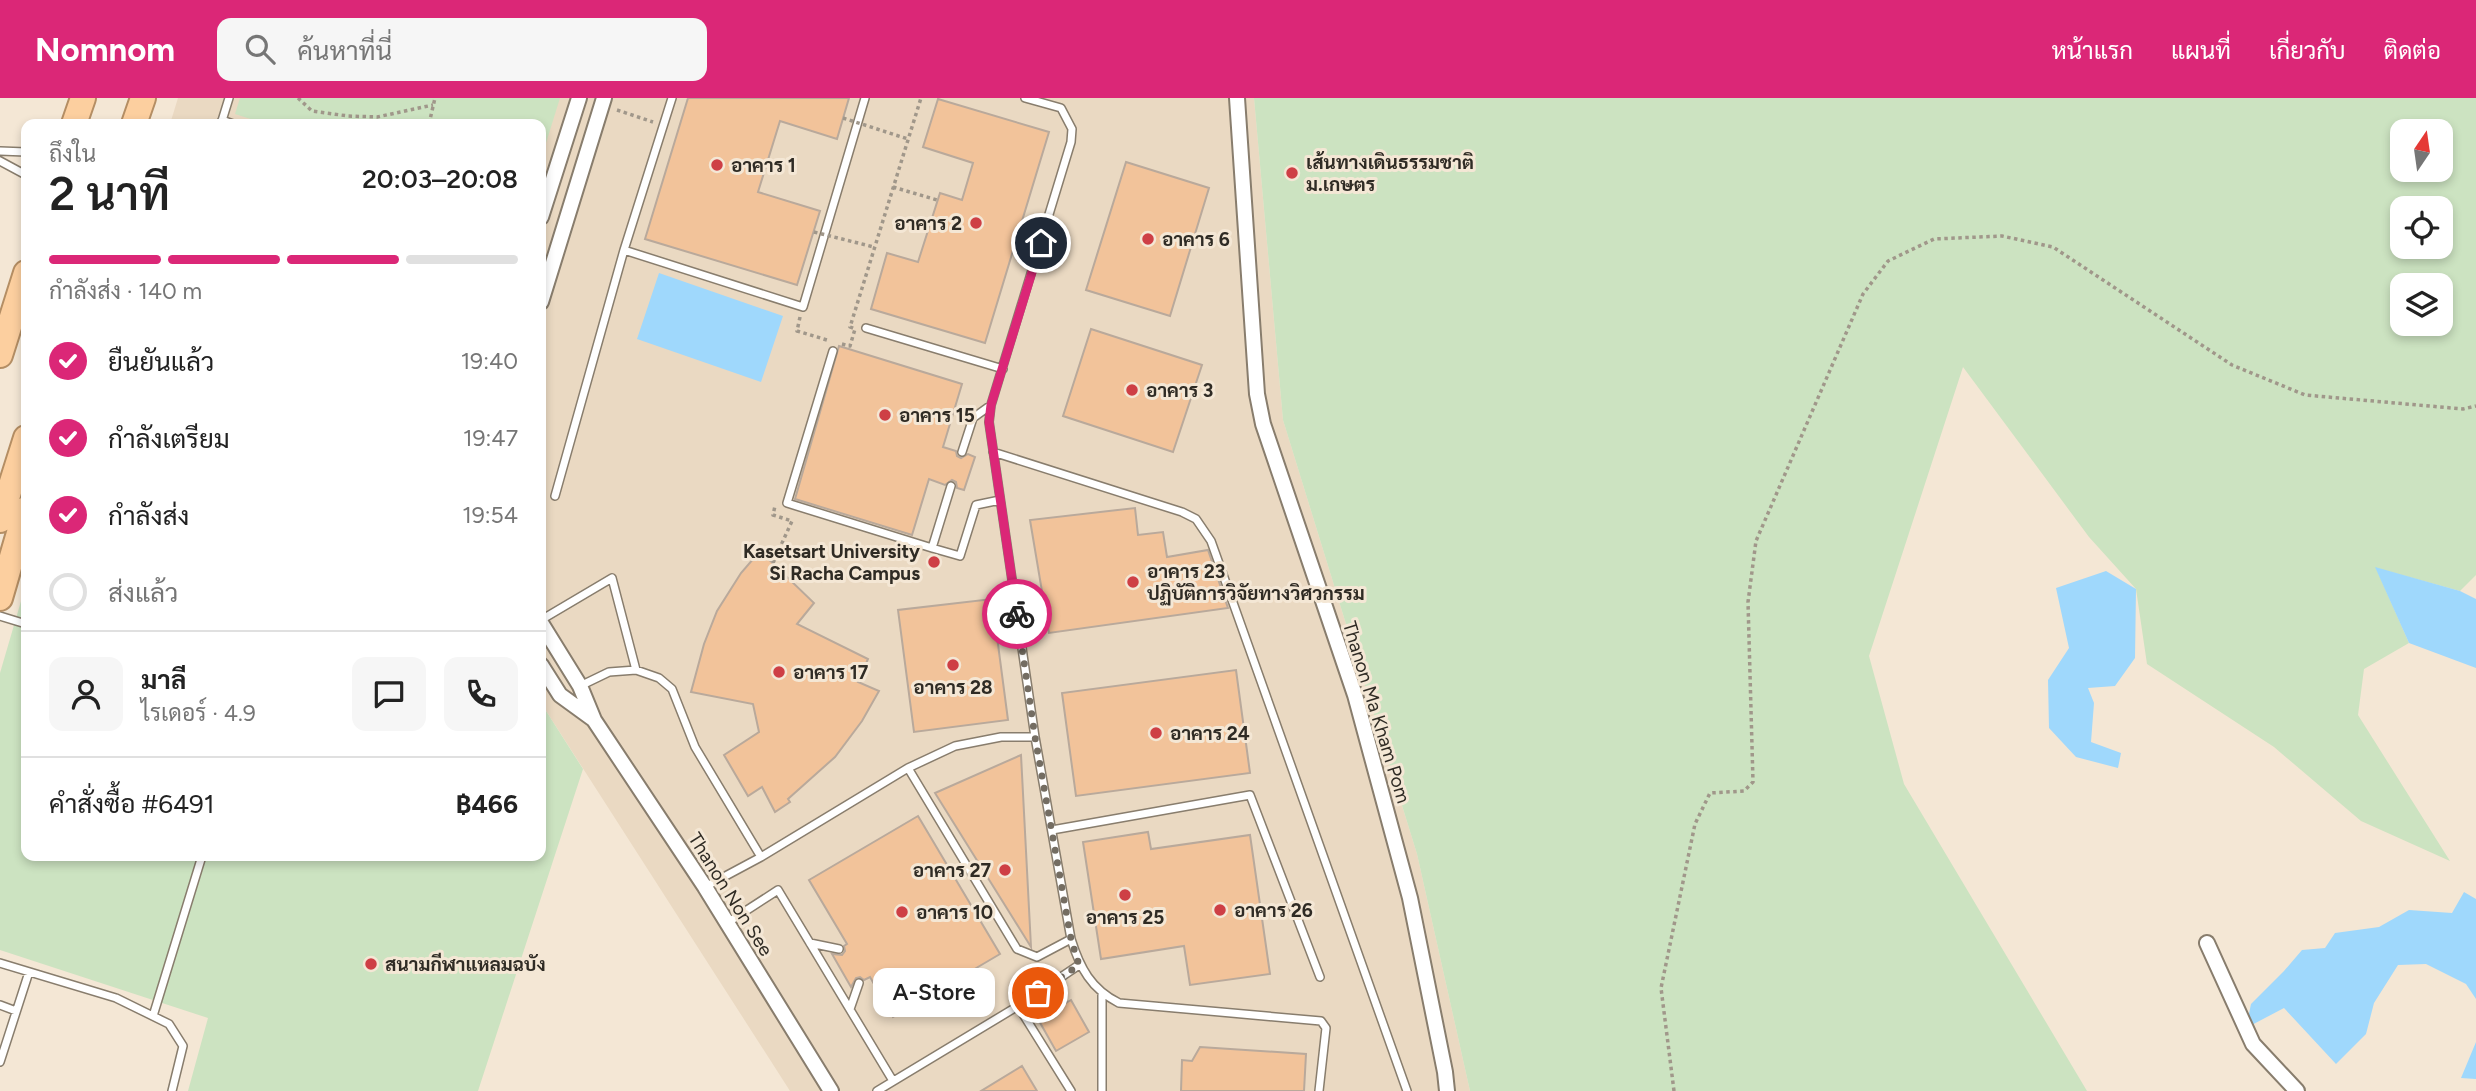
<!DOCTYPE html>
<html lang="th">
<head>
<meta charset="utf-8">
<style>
	body { margin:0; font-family:Figtree,Sarabun,sans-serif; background:#f6f6f6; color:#222; height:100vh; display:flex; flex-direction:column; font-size:26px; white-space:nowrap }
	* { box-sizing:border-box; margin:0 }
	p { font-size:23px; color:#767676 }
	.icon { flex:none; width:38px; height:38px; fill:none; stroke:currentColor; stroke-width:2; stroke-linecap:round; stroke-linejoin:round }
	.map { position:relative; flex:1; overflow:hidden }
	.panel { position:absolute; left:21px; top:21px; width:525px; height:742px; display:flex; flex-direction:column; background:#fff; border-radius:14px; box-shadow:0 4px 10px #0003 }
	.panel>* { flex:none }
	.needle { width:46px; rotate:13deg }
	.controls { position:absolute; left:2390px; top:21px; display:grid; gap:14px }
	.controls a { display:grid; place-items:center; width:63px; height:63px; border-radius:14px; background:#fff; box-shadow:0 4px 10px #0003; font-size:35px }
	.pin { position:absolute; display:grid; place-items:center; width:60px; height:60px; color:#fff; margin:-30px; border:4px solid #fff; border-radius:50%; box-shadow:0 2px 7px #0007 }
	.courier { position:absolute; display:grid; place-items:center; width:70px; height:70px; margin:-35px; border:5px solid #db2777; border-radius:50%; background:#fff; color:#222; box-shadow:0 2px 9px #0007 }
	.bubble { position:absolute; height:49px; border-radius:14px; background:#fff; box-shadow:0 4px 10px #0003; font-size:23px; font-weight:600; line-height:49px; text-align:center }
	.summary em { font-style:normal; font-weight:600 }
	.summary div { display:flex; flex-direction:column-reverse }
	.summary { display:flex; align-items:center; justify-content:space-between; height:119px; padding:0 28px }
	h1 { font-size:46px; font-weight:600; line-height:52px }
	.bar { display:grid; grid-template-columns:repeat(4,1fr); gap:10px 7px; align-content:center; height:84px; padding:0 28px }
	.bar i { height:9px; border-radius:5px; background:#e0e0e0 }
	.bar .on { background:#db2777 }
	.bar p { grid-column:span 4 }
	.line { display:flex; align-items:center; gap:18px; padding:0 28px; border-top:2px solid #e0e0e0 }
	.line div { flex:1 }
	.round { display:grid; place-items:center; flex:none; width:74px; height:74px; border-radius:14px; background:#f6f6f6 }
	ol { padding:0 28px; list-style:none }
	li { display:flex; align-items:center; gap:21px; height:77px }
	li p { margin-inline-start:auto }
	li .icon { padding:7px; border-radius:50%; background:#db2777; color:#fff; stroke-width:4 }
	li:last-child { color:#767676 }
	li i { width:38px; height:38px; border:4px solid #e0e0e0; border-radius:50% }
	header { display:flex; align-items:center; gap:42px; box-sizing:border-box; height:98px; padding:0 35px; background:#db2777; color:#fff }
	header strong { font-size:33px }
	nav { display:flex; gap:38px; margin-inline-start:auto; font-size:24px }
	.search { width:490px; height:63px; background:#f6f6f6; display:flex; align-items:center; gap:18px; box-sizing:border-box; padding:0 24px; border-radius:14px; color:#767676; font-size:26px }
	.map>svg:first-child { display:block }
	.built { fill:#ead9c2 }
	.green { fill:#cce3c1; fill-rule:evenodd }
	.water { fill:#9fd8fc }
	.building { fill:#f2c39a; stroke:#b9a99b; stroke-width:2 }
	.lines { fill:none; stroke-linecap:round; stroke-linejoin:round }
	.service-casing { stroke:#887d6d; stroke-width:10 }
	.minor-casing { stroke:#887d6d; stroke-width:18 }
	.trunk-casing { stroke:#b48e64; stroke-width:28 }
	.path { stroke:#a0978a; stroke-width:3.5; stroke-dasharray:3.5 3.5; stroke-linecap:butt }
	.service { stroke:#fff; stroke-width:7 }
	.minor { stroke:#fff; stroke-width:14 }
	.trunk { stroke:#fccf9f; stroke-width:24 }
	.path-bridge { stroke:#a0978a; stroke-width:3.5; stroke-dasharray:3.5 3.5; stroke-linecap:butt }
	.done { stroke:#746d62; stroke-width:7; stroke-dasharray:0 12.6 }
	.route { stroke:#db2777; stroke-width:9 }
	.poi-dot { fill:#ce3f45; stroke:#f4e7d5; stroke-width:2.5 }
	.labels { text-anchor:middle; stroke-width:6; stroke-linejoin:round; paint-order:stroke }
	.poi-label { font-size:19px; font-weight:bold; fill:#2f2b24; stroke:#f4e7d5; text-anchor:start }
	.street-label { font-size:19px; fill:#2f2b24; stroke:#f4e7d5 }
</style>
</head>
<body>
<header>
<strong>Nomnom</strong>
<div class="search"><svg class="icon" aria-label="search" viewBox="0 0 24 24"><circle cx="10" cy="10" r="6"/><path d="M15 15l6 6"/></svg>ค้นหาที่นี่</div>
<nav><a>หน้าแรก</a><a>แผนที่</a><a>เกี่ยวกับ</a><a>ติดต่อ</a></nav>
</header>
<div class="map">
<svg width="2476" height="993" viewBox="0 0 2476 993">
	<rect width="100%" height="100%" fill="#f4e7d5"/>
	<path class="built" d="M178 0H1254L1283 322 1417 756 1470 993H790L541 605V26H170Z"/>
	<path class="green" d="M240 0H560L541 61V26H266L235 16Z
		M1254 0H2476V477L2460 493 2376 470 2409 545 2364 571 2358 617 2450 763 2361 723 2274 649 2147 566 2136 491 2089 439 1963 269 1869 558 1904 686 2087 993H1470L1417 756 1283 322ZM2403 33H2441V72H2403ZM2403 110H2441V149H2403ZM2403 187H2441V226H2403Z
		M26 486V758H541V605L583 671 478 993H188L208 920 0 852V575Z"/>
	<path class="water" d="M659 175 783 218 761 284 637 241Z
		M2375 469 2460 493 2476 501V570L2409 545Z
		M2106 473 2136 491 2135 560 2115 588 2088 590 2094 605 2091 644 2121 655 2118 670 2076 659 2049 630 2048 582 2069 550 2056 490Z
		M2464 794 2476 801V901L2466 886 2426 866 2398 867 2374 905 2366 936 2336 966 2284 910 2246 930 2251 906 2284 873 2302 852 2325 850 2335 835 2379 829 2409 812 2452 815Z
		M2476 944V981L2461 980Z"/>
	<path class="building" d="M688 0H849L837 41 780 23 758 94 820 113 797 187 645 141Z
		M938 1 1049 34 985 245 871 211 887 155 918 164 940 95 962 102 973 65 923 49Z
		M1126 64 1209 90 1170 218 1086 192Z
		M1091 231 1202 267 1173 354 1063 318Z
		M839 248 962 286 943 349 956 353 957 358 961 360 968 356 975 359 964 392 957 390 956 384 952 382 945 387 929 381 912 437 795 401Z
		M1135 410 1138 437 1163 434 1167 459 1208 452 1228 510 1049 535 1030 422Z
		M760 453 814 505 797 526 868 561 858 584 879 593 862 623 835 659 788 701 790 704 775 714 762 689 748 698 724 657 759 634 753 606 691 594 704 546 717 513 741 475Z
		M992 501 1008 622 914 634 898 512Z
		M1236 572 1250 675 1076 698 1062 595Z
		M1021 657 1031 849 935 695Z
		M918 718 1000 856 893 919 870 879 864 882 860 879 856 880 851 889 832 856 842 857 845 853 844 848 847 846 809 782Z
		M1148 734 1151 751 1250 737 1270 876 1190 887 1184 848 1101 861 1083 744Z
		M1071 902 1089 934 1056 953 1038 921Z
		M1200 949 1306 956 1304 993H1181L1182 962 1192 963Z
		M1022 968 1037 993H981Z"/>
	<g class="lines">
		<defs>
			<path id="service" d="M1025 0 1061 10 1072 31 1071 44 991 307 989 324 1035 639 1071 841C1080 870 1091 891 1119 905L1321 923 1326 930 1319 993
				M222 22 233 26
				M221 26 229 0
				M0 53 26 54
				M0 63 26 77
				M624 152 803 209 865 0
				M866 230 1003 271
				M833 253 787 405 932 450
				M962 354 973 320 991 307
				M993 354 1182 414 1196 421 1211 443 1407 993
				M951 388 932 450 960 458 976 407 1000 402
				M555 398 624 152 672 0
				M0 518 26 526
				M541 522 612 480 636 572
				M580 588 609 574 636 572 659 580 672 591 695 649 761 759
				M908 670 1017 851 1037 859 1071 841
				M1052 732 1250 697 1320 879
				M705 789 761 759 908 670 955 648 1001 639H1035
				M727 825 778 792 893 983
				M810 845 839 851
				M0 865 116 900 169 926 183 948 172 993
				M0 907 16 913
				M1018 908 1071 993
				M850 911 859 885
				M153 918 202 758
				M0 964 29 874
				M877 993 1018 908 1079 867
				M1102 993V897"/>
			<path id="minor" d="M1237 0 1257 296 1263 326 1355 597 1410 800 1445 974 1447 993
				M541 119 579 0
				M541 204 604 0
				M541 525 580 588 594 622 705 789 831 993
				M541 567 560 597 593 621
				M2207 845 2253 946 2297 993"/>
			<path id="trunk" d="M74 26 83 0
				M134 26 143 0
				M0 257 26 175
				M0 422 26 340
				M0 500 26 411"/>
		</defs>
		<use href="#service" class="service-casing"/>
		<use href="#minor" class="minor-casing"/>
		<use href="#trunk" class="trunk-casing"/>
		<path class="path" d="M298 0 312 13 348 18 377 19 433 7
			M617 12 653 24
			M429 26 435 0
			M893 89 937 102
			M800 219 797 233 827 242
			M842 246 850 248 855 231 850 229 921 0
			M773 465 792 423 773 417 775 408
			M1674 993 1661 890 1695 726 1710 695 1744 693 1753 684 1748 504 1756 443 1863 196 1888 163 1934 141 2002 138 2053 149 2232 267 2305 297 2463 311 2476 308"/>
		<use href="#service" class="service"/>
		<use href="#minor" class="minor"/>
		<use href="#trunk" class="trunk"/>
		<path class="path-bridge" d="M843 20 908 41
			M814 134 874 149"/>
	</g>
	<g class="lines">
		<path class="done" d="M1017 516 1035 639 1071 841 1079 867 1038 895"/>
		<path class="route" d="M1017 516 989 324 991 307 1041 145"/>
	</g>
	<g class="poi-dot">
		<circle cx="717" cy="67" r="7"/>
		<circle cx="1292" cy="75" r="7"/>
		<circle cx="976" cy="125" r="7"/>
		<circle cx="1148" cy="141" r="7"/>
		<circle cx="1132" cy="292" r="7"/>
		<circle cx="885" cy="317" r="7"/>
		<circle cx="934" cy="464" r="7"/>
		<circle cx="1133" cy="484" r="7"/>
		<circle cx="953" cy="567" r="7"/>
		<circle cx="779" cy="574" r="7"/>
		<circle cx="1156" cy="635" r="7"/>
		<circle cx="1005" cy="772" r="7"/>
		<circle cx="1125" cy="797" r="7"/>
		<circle cx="1220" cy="812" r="7"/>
		<circle cx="902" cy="814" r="7"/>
		<circle cx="371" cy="866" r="7"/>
	</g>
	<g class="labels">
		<g class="poi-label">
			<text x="1306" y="71">เส้นทางเดินธรรมชาติ<tspan x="1306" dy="22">ม.เกษตร</tspan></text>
			<text x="731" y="74">อาคาร 1</text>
			<text x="962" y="132" text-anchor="end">อาคาร 2</text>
			<text x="1162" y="148">อาคาร 6</text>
			<text x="1146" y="299">อาคาร 3</text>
			<text x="899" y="324">อาคาร 15</text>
			<text x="920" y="460" text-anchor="end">Kasetsart University<tspan x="920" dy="22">Si Racha Campus</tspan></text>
			<text x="1147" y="480">อาคาร 23<tspan x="1147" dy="22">ปฏิบัติการวิจัยทางวิศวกรรม</tspan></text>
			<text x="793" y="581">อาคาร 17</text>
			<text x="953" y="596" text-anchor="middle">อาคาร 28</text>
			<text x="1170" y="642">อาคาร 24</text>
			<text x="991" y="779" text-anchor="end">อาคาร 27</text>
			<text x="1234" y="819">อาคาร 26</text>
			<text x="916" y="821">อาคาร 10</text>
			<text x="1125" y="826" text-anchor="middle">อาคาร 25</text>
			<text x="385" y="873">สนามกีฬาแหลมฉบัง</text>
		</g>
		<g class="street-label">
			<text transform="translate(1377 614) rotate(73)" y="7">Thanon Ma Kham Pom</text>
			<text transform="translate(731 796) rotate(58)" y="7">Thanon Non See</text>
		</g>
	</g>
</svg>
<div class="controls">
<a><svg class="needle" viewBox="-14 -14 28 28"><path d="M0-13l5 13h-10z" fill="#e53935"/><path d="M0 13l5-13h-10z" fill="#767676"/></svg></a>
<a><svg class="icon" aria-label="locate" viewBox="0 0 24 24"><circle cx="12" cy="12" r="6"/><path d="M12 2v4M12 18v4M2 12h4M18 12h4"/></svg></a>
<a><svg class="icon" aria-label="layers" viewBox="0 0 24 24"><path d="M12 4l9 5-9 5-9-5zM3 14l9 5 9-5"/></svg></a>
</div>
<div class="pin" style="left:1038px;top:895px;background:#ea580c"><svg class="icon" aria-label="bag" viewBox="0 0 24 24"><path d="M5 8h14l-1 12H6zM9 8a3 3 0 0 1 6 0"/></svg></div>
<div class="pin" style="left:1041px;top:145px;background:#1f2937"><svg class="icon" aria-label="home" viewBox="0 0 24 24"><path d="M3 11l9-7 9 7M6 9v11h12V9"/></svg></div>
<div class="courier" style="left:1017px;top:516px"><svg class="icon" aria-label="bike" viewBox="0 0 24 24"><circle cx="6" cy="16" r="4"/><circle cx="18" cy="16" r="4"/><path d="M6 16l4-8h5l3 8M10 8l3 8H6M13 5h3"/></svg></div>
<div class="bubble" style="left:873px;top:870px;width:122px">A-Store</div>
<section class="panel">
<div class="summary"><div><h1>2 นาที</h1><p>ถึงใน</p></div><em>20:03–20:08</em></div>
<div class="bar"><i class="on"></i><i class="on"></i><i class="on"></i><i></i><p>กำลังส่ง · 140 m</p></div>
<ol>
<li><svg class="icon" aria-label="check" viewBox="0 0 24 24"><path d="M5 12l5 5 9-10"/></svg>ยืนยันแล้ว<p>19:40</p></li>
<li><svg class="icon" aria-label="check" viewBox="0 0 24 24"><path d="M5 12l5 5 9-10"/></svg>กำลังเตรียม<p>19:47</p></li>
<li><svg class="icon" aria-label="check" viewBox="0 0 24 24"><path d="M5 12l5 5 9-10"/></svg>กำลังส่ง<p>19:54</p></li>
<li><i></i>ส่งแล้ว</li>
</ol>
<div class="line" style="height:126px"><a class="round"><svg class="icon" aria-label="person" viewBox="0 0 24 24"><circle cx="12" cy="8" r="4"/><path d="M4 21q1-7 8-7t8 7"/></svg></a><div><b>มาลี</b><p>ไรเดอร์ · 4.9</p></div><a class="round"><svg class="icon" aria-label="chat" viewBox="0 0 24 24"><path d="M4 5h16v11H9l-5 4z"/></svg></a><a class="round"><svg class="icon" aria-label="phone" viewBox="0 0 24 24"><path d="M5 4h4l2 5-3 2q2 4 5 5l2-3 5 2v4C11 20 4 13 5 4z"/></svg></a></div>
<div class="line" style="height:91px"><div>คำสั่งซื้อ #6491</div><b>฿466</b></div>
</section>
</div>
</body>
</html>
